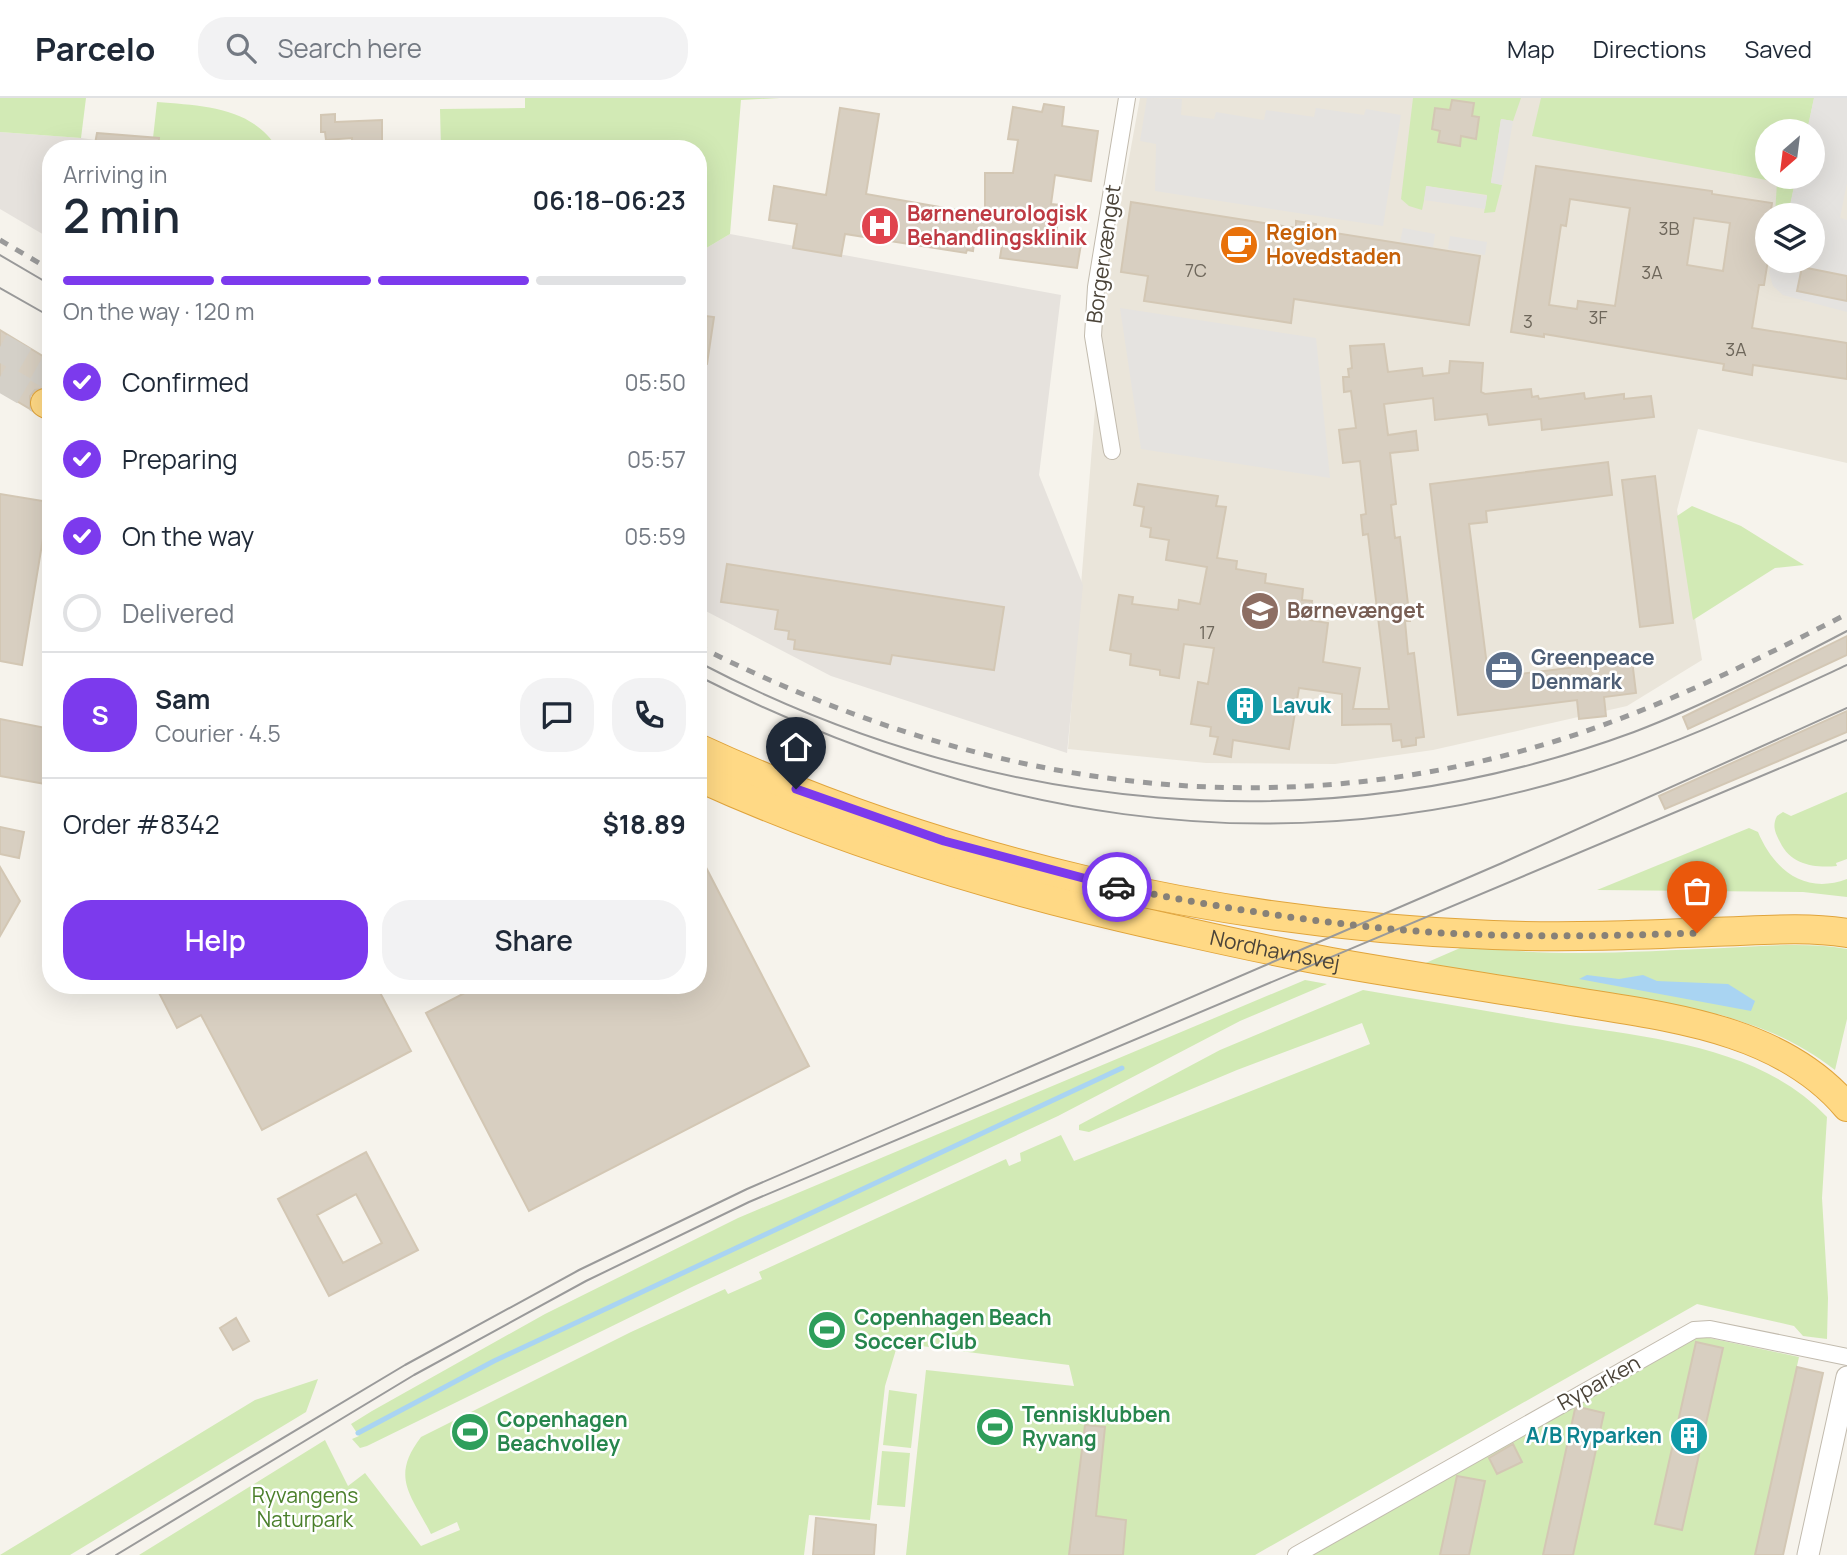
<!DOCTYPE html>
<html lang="en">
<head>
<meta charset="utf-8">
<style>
	body { margin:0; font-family:Manrope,sans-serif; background:#f2f2f3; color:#1f2937; height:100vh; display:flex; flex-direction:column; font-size:26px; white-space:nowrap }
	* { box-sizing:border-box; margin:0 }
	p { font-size:23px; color:#747a83 }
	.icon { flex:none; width:38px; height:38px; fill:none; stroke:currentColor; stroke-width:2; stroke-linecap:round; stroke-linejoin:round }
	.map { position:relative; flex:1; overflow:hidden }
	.sheet { position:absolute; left:42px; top:42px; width:665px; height:854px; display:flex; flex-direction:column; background:#fff; border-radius:28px; box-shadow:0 7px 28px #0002 }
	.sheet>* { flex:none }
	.needle { width:46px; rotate:208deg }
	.controls { position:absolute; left:1755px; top:21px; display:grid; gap:14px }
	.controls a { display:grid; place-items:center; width:70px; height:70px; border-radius:50%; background:#fff; box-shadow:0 7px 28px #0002; font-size:35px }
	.pin { position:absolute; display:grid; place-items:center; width:60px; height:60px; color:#fff; margin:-72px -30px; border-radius:50% 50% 50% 0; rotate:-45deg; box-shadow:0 0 7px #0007 }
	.pin .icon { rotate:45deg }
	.courier { position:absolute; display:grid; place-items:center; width:70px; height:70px; margin:-35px; border:5px solid #7c3aed; border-radius:50%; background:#fff; color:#222; box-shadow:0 2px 9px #0007 }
	.summary em { font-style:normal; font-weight:600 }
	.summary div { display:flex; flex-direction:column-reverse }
	.summary { display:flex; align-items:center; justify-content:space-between; height:119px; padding:0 21px }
	h1 { font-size:46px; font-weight:600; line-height:52px }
	.bar { display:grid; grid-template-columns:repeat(4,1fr); gap:10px 7px; align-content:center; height:84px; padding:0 21px }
	.bar i { height:9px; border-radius:5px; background:#e0e1e3 }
	.bar .on { background:#7c3aed }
	.bar p { grid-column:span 4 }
	.line { display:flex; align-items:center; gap:18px; padding:0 21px; border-top:2px solid #e0e1e3 }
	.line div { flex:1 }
	.round { display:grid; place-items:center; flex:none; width:74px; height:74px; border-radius:28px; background:#f2f2f3 }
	ol { padding:0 21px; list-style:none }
	li { display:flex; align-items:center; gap:21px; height:77px }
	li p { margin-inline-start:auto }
	li .icon { padding:7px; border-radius:50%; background:#7c3aed; color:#fff; stroke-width:4 }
	li:last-child { color:#747a83 }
	li i { width:38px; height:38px; border:4px solid #e0e1e3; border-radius:50% }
	.primary-button { display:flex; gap:14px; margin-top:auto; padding:14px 21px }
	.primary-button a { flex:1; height:80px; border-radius:28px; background:#7c3aed; color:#fff; font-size:28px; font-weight:600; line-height:80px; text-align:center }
	.primary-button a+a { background:#f2f2f3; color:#1f2937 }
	header { display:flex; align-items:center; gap:42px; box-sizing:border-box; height:98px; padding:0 35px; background:#fff; border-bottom:2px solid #e0e1e3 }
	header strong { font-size:33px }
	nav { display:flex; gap:38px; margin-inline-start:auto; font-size:24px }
	.search { width:490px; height:63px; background:#f2f2f3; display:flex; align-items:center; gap:18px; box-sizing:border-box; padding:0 24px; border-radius:28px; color:#747a83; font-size:26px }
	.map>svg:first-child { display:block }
	.residential { fill:#eae5da; fill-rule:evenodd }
	.industrial { fill:#e6e2dd }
	.green { fill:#d2eab5 }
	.parking { fill:#e5e3e0 }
	.water { fill:#a9d4f2 }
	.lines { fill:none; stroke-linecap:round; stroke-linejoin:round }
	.stream { stroke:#a9d4f2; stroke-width:5 }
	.building { fill:#d8cfc1; stroke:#d3c7b4; stroke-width:2; fill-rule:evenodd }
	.trunk-tunnel { stroke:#d4d0c8; stroke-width:28; stroke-dasharray:28 14; stroke-linecap:butt }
	.minor-casing { stroke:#c2bbae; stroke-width:18 }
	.tertiary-casing { stroke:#c2bbae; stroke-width:23 }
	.trunk-casing { stroke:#e0a43c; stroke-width:30 }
	.minor { stroke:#fff; stroke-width:16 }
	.tertiary { stroke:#fff; stroke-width:21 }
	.trunk { stroke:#ffd985; stroke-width:28 }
	.tram { stroke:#9a9a9a; stroke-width:2 }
	.rail { stroke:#9a9a9a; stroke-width:5; stroke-dasharray:9 9; stroke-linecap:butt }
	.done { stroke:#878178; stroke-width:7; stroke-dasharray:0 12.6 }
	.route { stroke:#7c3aed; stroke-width:9 }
	.labels { text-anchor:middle; stroke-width:5; stroke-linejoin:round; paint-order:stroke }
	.number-label { font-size:18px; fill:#6e675b }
	.health-label { font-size:21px; font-weight:bold; fill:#be3a42; stroke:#fff; text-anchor:start }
	.food-label { font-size:21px; font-weight:bold; fill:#c56008; stroke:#fff; text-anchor:start }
	.street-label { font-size:21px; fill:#4b4439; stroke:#fff }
	.education-label { font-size:21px; font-weight:bold; fill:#785e54; stroke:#fff; text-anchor:start }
	.service-label { font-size:21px; font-weight:bold; fill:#4e5e75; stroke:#fff; text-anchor:start }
	.culture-label { font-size:21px; font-weight:bold; fill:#0d838f; stroke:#fff; text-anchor:start }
	.leisure-label { font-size:21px; font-weight:bold; fill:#27864d; stroke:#fff; text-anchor:start }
	.park-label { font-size:21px; fill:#4a7f2a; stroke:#fff }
</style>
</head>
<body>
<header>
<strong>Parcelo</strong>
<div class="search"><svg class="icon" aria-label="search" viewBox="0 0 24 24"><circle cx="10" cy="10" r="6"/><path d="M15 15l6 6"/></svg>Search here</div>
<nav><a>Map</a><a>Directions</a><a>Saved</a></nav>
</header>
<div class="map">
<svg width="1847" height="1457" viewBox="0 0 1847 1457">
	<rect width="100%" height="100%" fill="#f6f3ec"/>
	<path class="residential" d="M1140 0H1847V365L1698 331 1677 412 1702 562 1627 608 1433 652 1335 666 1206 665 1068 651 1104 198ZM1768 33H1813V79H1768ZM1768 117H1813V163H1768Z"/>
	<path class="industrial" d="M0 34 81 40 160 51H51V141L0 111Z
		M730 136 1061 197 1039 377 1083 487 1067 655 831 578 698 509V155Z"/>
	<path class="green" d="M0 0H86L81 40 0 34Z
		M525 0H780L741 2 730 136 698 155V51H441L440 11 525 10Z
		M1413 0H1521L1513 23 1501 21 1491 84 1502 87 1495 114 1484 115 1487 97 1427 88 1422 112 1409 108 1401 101Z
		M1541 0H1814L1807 33H1768V79H1796L1788 117H1775L1777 84 1532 38Z
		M157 4C203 8 251 8 278 51L152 49Z
		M1692 408 1741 428 1804 467 1775 470 1693 522 1677 418Z
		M1847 694V761L1836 765 1837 768C1814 770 1791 767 1780 744 1775 734 1772 728 1777 718L1783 714 1791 718Z
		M1749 730 1758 734C1774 772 1805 797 1847 781V799L1803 794 1597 792Z
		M1467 847C1551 861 1640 853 1724 850 1764 848 1807 844 1847 851V921L1835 972C1794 941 1766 931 1718 916L1715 919 1421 867Z
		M1305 882 1327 886 1240 923 1058 1018 694 1188 367 1348 360 1350 352 1341 359 1338 351 1326 372 1313 545 1216 738 1120Z
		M1363 892C1428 903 1492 914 1557 925 1649 940 1759 947 1827 1019L1822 1100 1828 1200 1827 1241 1803 1238 1794 1228 1697 1206 1255 1457H906L926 1272 1074 1288 1069 1267 898 1245 885 1288 870 1422 809 1417 804 1457H139L325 1342 348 1388 365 1375 421 1448 460 1432 457 1424 431 1436C411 1396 390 1380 421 1339L631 1234 725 1191 728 1196 762 1181 759 1174 1006 1061 1009 1068 1021 1063 1020 1055 1061 1037 1074 1063 1370 946 1362 925 1237 972 1089 1034 1079 1032V1027L1220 952Z
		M1700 1238 1799 1259 1755 1457H1312Z
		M318 1281 306 1314 70 1457H0L255 1302Z
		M889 1292 917 1296 911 1350 883 1347Z
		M882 1353 910 1355 905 1409 877 1407Z"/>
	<path class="parking" d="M1147 0 1182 1 1181 17 1214 21 1216 14 1264 22 1266 12 1314 19 1316 10 1364 17 1366 11 1401 17 1383 128 1155 93 1156 46 1140 43Z
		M1814 0H1847V85L1840 120 1847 122V214L1783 197 1773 188 1769 175 1773 163H1813V117H1788L1796 79H1813V33H1807Z
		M1501 21 1513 23 1502 87 1491 85Z
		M1426 88 1487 98 1485 111 1424 102Z
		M1403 130 1435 136 1433 149 1400 144Z
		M1450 138 1487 144 1485 157 1448 151Z
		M1120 210 1316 240 1330 380 1141 351Z"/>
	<path class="water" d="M1587 877 1619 881 1643 877 1657 883 1728 886 1755 903 1751 913 1579 881Z"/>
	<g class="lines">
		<path class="stream" d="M358 1335 494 1263 1122 970"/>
	</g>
	<path class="building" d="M1452 2 1474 5 1472 18 1479 19 1476 41 1461 38 1460 48 1438 44 1440 33 1432 31 1435 10 1450 12Z
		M1044 6 1064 9 1062 28 1098 33 1091 83 1055 77 1051 106 1060 107 1056 136 1082 140 1077 170 1000 160 1004 134 976 132 973 153 967 152 966 155 845 136 841 158 793 150 797 126 769 122 774 88 826 97 840 10 879 16 866 96 985 117V75H1013L1018 42 1008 41 1013 9 1042 14Z
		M335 16V24L382 22V51L352 50V40L326 42 325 34H321V17Z
		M97 35 159 40 158 51H94Z
		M1536 68 1712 93V96L1772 105 1764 157 1768 158V162L1764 187H1759L1752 230 1847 245V281L1753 267 1752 277 1723 272 1724 266 1544 236V239L1511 234ZM1570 101 1630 110 1615 208 1578 203 1577 211 1549 207 1561 127 1566 128ZM1694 120 1730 125 1723 173 1687 167Z
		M1131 104 1296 130V123L1316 126V132L1480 158 1469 227 1294 201 1291 225 1144 203 1148 178 1121 174Z
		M1802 169 1847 178V203L1797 193Z
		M698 217 714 219 707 266 698 265Z
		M0 232 51 263V290L35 292 30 298V311L0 293Z
		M1384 246 1388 274 1422 270 1423 278 1449 275 1450 263 1483 265 1481 294 1485 296 1531 291 1532 299 1538 298 1539 301 1584 295 1585 301 1624 296V301L1651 298 1654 319 1542 332 1541 321 1489 327 1487 316 1435 322 1433 300 1384 306 1388 337 1416 333 1418 352 1390 355 1396 406 1391 407 1395 440 1400 439 1410 523H1405L1408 556 1414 555 1424 639 1416 640V647L1402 649 1401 642 1393 643 1391 626 1342 627V596L1299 590 1289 651 1233 642 1231 659 1214 656 1218 639 1210 638 1211 629 1191 626 1198 584 1208 586 1214 550 1184 546 1179 580 1160 577V572L1130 567 1131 556 1110 552 1119 497 1133 499 1132 506 1178 512 1179 502 1200 506 1207 469 1166 462 1169 442 1150 439 1151 430 1141 428 1144 409 1134 407 1138 386 1218 398 1216 408 1226 409 1217 460 1237 463 1236 471 1266 476 1265 485 1303 491 1302 502 1312 503 1309 522 1328 525 1323 564 1360 570 1353 611H1389L1368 436 1363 437 1361 417 1366 416 1360 363 1343 365 1339 332 1356 330 1351 293 1344 294 1343 279H1349L1348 271 1352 270 1350 248Z
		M1608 364 1612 397 1486 413 1487 424 1469 426 1487 568 1504 566 1505 578 1632 562 1636 595 1604 599 1606 618 1579 621 1577 602 1458 617 1430 386Z
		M1655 378 1673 525 1640 529 1622 382Z
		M0 396 49 404 22 567 0 563Z
		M727 466 1004 509 994 572 892 557 890 566 794 551 795 542 788 541 789 533 775 531 778 512 721 504Z
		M1847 538V557L1688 631 1683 619Z
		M1847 613V634L1665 711 1659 698Z
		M0 621 51 631V687L0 678Z
		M0 729 24 734 19 760 0 756Z
		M698 754 809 968 529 1113 426 915 480 887H698Z
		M0 769 20 803 0 838Z
		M155 887H376L411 953 262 1032 201 917 177 930Z
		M366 1054 418 1152 329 1198 278 1101ZM356 1096 382 1145 343 1165 317 1117Z
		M236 1220 249 1243 233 1252 220 1230Z
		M1696 1244 1723 1250 1682 1432 1655 1426Z
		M1797 1269 1823 1275 1783 1457H1755Z
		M1579 1309 1604 1315 1573 1457H1543L1575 1311Z
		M1085 1327 1105 1329 1096 1418 1126 1422 1123 1457H1069Z
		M1513 1346 1522 1364 1497 1376 1489 1360Z
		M1457 1378 1485 1383 1469 1457H1440Z
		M816 1420 876 1427 874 1457H813Z"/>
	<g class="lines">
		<path class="trunk-tunnel" d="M0 249 51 278
			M0 279 45 305"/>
		<defs>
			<path id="minor" d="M1112 353 1093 238 1096 189 1127 0
				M1296 1457 1694 1232 1710 1231 1847 1259"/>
			<path id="tertiary" d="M1808 1457 1847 1279"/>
			<g id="trunk">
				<path d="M45 305 51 308"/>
				<path d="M698 650C945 764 1222 827 1493 837 1566 840 1639 837 1711 834 1756 833 1802 828 1847 835"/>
				<path id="s1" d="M698 679C845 746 1002 793 1159 828 1218 841 1278 855 1337 865 1411 878 1485 889 1559 901 1658 918 1778 927 1847 1009"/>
			</g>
		</defs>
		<use href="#minor" class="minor-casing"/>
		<use href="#tertiary" class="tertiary-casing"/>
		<use href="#trunk" class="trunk-casing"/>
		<use href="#minor" class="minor"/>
		<use href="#tertiary" class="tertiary"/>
		<use href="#trunk" class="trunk"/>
		<path class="tram" d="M0 157 51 187
			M0 190 51 219
			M698 564C990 717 1322 749 1634 634 1707 606 1778 569 1847 533
			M698 578C977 719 1264 771 1568 681 1665 652 1756 609 1847 567
			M87 1457 405 1267 579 1172 747 1091 1502 765 1847 610
			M116 1457 414 1277 586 1183 749 1104 1847 642"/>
		<path class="rail" d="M0 142 51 172
			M698 548C971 686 1262 735 1559 642 1660 610 1753 564 1847 516"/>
	</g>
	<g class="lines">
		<path class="done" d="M1117 789C1220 810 1323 826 1427 834 1517 840 1607 838 1697 835"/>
		<path class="route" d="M796 691 944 743 1117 789"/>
	</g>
	<defs>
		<symbol id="hospital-disc" viewBox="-11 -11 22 22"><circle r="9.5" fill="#e0444e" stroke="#fff"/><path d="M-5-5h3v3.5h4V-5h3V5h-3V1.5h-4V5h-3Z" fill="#fff"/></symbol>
		<symbol id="cafe-disc" viewBox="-11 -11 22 22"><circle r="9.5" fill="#e8710a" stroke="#fff"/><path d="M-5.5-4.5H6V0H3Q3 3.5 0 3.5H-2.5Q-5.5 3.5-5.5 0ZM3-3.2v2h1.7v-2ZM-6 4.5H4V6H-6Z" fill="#fff"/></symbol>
		<symbol id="school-disc" viewBox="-11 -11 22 22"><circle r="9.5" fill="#8d6e63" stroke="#fff"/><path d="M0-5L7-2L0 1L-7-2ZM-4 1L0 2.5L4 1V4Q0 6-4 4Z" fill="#fff"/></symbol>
		<symbol id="office-disc" viewBox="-11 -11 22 22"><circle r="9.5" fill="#5c6f8a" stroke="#fff"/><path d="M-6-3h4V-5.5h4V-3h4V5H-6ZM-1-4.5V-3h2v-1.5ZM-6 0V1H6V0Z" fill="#fff"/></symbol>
		<symbol id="building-disc" viewBox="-11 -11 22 22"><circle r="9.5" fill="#0f9aa8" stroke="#fff"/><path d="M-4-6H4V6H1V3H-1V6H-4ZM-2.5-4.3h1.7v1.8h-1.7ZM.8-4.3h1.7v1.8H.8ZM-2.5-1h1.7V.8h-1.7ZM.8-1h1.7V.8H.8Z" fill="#fff"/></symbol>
		<symbol id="stadium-disc" viewBox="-11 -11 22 22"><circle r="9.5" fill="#2e9e5b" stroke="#fff"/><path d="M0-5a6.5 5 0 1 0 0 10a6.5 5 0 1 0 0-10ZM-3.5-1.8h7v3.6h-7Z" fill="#fff"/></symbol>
	</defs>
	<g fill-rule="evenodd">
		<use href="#hospital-disc" x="858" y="106" width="44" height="44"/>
		<use href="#cafe-disc" x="1217" y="125" width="44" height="44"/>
		<use href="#school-disc" x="1238" y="491" width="44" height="44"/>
		<use href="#office-disc" x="1482" y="550" width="44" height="44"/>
		<use href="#building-disc" x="1223" y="586" width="44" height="44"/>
		<use href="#stadium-disc" x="805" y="1210" width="44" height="44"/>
		<use href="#stadium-disc" x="973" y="1307" width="44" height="44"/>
		<use href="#stadium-disc" x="448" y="1312" width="44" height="44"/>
		<use href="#building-disc" x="1667" y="1316" width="44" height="44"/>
	</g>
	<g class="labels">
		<g class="number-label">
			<text x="1669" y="137">3B</text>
			<text x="1196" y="179">7C</text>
			<text x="1652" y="181">3A</text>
			<text x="1598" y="226">3F</text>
			<text x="1528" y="230">3</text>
			<text x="1736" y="258">3A</text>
			<text x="1207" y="541">17</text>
		</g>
		<g class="health-label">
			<text x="907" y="123">Børneneurologisk<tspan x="907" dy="24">Behandlingsklinik</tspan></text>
		</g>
		<g class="food-label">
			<text x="1266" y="142">Region<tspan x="1266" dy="24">Hovedstaden</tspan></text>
		</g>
		<g class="street-label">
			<text transform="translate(1104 156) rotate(-82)" y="7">Borgervænget</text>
			<text dy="7" stroke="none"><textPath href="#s1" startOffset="604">Nordhavnsvej</textPath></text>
			<text transform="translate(1599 1285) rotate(-29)" y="7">Ryparken</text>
		</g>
		<g class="education-label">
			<text x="1287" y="520">Børnevænget</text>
		</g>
		<g class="service-label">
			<text x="1531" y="567">Greenpeace<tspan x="1531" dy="24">Denmark</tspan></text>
		</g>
		<g class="culture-label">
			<text x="1272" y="615">Lavuk</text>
			<text x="1662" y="1345" text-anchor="end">A/B Ryparken</text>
		</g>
		<g class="leisure-label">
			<text x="854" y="1227">Copenhagen Beach<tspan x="854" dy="24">Soccer Club</tspan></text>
			<text x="1022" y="1324">Tennisklubben<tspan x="1022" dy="24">Ryvang</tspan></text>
			<text x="497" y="1329">Copenhagen<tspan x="497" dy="24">Beachvolley</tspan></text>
		</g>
		<g class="park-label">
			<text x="305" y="1405">Ryvangens<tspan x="305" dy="24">Naturpark</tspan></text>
		</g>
	</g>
</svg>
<div class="controls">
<a><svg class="needle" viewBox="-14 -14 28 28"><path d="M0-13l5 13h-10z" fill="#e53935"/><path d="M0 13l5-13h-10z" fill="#747a83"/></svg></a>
<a><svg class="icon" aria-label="layers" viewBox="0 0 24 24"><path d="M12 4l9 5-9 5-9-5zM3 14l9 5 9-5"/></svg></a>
</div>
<div class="pin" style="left:1697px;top:835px;background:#ea580c"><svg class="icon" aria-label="bag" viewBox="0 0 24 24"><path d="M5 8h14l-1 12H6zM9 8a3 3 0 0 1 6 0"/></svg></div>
<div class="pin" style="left:796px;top:691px;background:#1f2937"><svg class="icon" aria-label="home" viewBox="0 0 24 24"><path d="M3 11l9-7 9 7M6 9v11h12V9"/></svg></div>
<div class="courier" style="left:1117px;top:789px"><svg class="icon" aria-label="car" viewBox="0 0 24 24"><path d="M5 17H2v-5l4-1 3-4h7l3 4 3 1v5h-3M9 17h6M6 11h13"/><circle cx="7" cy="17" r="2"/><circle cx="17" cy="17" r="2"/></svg></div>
<section class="sheet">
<div class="summary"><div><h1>2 min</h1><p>Arriving in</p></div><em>06:18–06:23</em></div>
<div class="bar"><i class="on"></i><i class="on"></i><i class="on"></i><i></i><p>On the way · 120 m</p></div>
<ol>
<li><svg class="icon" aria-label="check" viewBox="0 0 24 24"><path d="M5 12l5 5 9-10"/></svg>Confirmed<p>05:50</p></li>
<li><svg class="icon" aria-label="check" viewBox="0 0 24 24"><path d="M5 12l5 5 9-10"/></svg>Preparing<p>05:57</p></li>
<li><svg class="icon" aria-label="check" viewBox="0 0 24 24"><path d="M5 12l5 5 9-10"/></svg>On the way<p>05:59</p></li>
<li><i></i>Delivered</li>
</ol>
<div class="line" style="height:126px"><b class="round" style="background:#7c3aed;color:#fff">S</b><div><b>Sam</b><p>Courier · 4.5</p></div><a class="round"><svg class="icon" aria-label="chat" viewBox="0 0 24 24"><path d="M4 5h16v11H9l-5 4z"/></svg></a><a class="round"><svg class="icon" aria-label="phone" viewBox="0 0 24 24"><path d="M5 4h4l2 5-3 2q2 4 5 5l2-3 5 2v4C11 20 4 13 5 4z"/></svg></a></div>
<div class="line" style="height:91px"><div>Order #8342</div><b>$18.89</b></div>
<div class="primary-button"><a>Help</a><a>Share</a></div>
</section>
</div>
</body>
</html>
